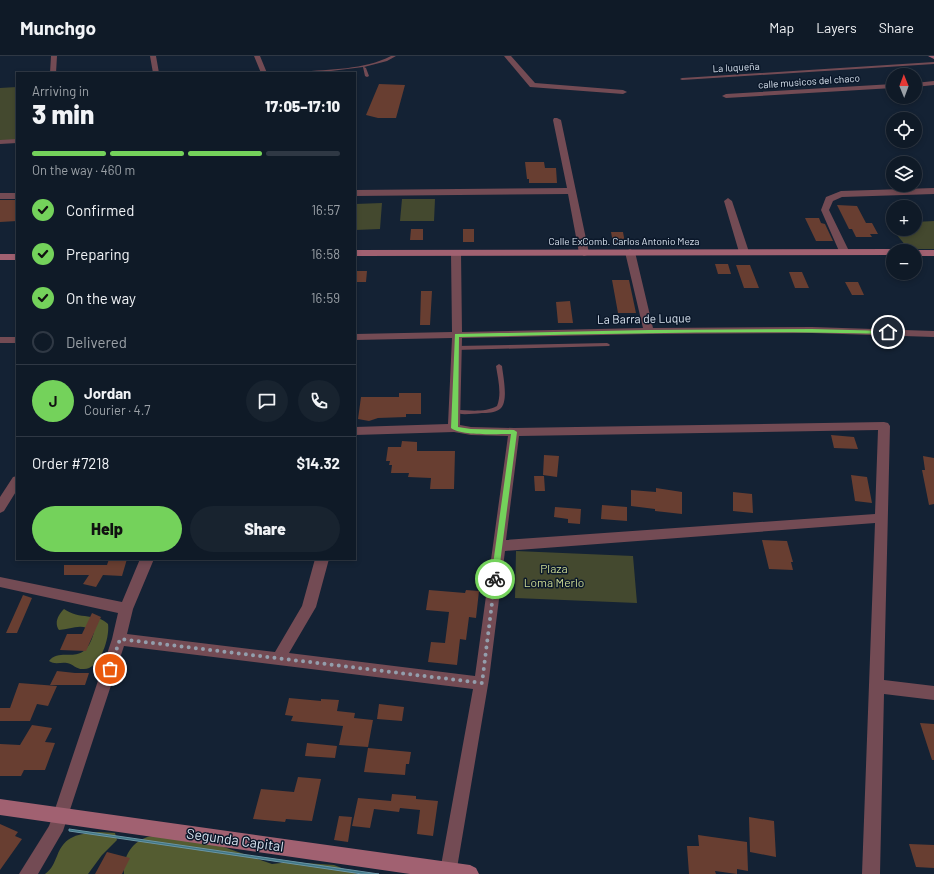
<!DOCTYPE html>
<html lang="en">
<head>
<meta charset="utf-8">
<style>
	body { margin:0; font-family:Barlow,sans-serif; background:#18232f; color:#f1f3f6; height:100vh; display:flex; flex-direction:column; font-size:15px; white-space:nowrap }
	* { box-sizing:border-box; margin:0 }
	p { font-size:13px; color:#9ba1a7 }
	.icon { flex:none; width:22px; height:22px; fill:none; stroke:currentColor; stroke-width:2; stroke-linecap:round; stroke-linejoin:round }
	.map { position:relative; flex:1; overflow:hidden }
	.panel { position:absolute; left:16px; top:16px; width:340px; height:488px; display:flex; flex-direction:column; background:#0f1a27; border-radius:0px; box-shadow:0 2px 6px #0003,0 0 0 1px #2f3844 }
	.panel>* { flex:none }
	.needle { width:26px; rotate:359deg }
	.fabs { position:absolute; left:886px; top:12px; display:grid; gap:8px }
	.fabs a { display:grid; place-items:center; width:36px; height:36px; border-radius:50%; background:#0f1a27; box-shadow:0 2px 6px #0003,0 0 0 1px #2f3844; font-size:20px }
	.pin { position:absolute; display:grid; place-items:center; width:34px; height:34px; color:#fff; margin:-17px; border:2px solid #fff; border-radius:50%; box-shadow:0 1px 4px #0007 }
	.courier { position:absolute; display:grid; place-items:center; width:40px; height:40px; margin:-20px; border:3px solid #74d25b; border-radius:50%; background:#fff; color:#222; box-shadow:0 1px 5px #0007 }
	.headline em { font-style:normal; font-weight:800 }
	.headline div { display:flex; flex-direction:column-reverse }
	.headline { display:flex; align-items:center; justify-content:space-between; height:68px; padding:0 16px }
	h1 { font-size:26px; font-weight:800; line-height:30px }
	.bar { display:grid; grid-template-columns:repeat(4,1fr); gap:6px 4px; align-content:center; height:48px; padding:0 16px }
	.bar i { height:5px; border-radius:3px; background:#2f3844 }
	.bar .active { background:#74d25b }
	.bar p { grid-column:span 4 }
	.line { display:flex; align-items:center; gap:10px; padding:0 16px; border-top:1px solid #2f3844 }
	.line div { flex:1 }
	.round { display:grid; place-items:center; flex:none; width:42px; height:42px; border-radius:21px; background:#18232f }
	ol { padding:0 16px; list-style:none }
	li { display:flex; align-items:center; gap:12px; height:44px }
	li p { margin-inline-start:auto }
	li .icon { padding:4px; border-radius:50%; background:#74d25b; color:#111; stroke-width:4 }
	li:last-child { color:#9ba1a7 }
	li i { width:22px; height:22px; border:2px solid #2f3844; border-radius:50% }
	.primary-button { display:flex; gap:8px; margin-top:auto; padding:8px 16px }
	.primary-button a { flex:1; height:46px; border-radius:24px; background:#74d25b; color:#111; font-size:16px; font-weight:800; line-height:46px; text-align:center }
	.primary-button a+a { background:#18232f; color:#f1f3f6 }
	header { display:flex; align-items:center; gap:24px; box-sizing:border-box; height:56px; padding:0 20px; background:#0f1a27; border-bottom:1px solid #2f3844 }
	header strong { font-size:19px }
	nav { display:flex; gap:22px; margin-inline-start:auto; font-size:14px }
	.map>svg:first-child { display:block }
	.green { fill:#44492f }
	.forest { fill:#545c31 }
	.water { fill:#3d7585; stroke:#6b95a4 }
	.building { fill:#683e31 }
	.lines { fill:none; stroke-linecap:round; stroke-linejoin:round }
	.lane { fill:#734b54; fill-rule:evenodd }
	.street { fill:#734b54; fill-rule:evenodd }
	.secondary { fill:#a16171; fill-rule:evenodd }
	.route { fill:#74d25b }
	.done { stroke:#939eac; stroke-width:4; stroke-dasharray:0 7.2 }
	.labels { text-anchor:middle; stroke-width:3; stroke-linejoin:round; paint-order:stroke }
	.far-street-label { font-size:10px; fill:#d7e1ed; stroke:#0b182a }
	.street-label { font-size:12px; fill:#d7e1ed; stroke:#0b182a }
	.park-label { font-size:12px; fill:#ccda93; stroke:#0b182a }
	.near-street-label { font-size:14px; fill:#d7e1ed; stroke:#0b182a }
</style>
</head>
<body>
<header>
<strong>Munchgo</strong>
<nav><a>Map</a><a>Layers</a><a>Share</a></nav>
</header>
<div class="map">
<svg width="934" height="818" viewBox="0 0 934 818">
	<rect width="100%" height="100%" fill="#142234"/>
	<path class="green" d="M17 31V85H0V32Z
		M402 143H435L434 165H400Z
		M382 147 380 173 355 174V148Z
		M934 165V193H914L911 190H906L888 168 893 167V173H915V166Z
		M516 495 633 500 637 547 515 542Z"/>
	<path class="forest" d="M64 553C79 564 98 557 108 568 110 582 100 613 84 613 77 614 73 608 67 607 60 606 55 609 49 605 62 589 84 614 94 576 82 566 72 573 59 574 54 567 58 559 64 553Z
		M99 776 115 777 117 784 102 799 88 818H45C52 813 54 807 57 800 65 779 78 778 99 776Z
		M153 780 218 789 272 808 290 806 334 809 357 818H124C122 800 134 782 153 780Z"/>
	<path class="water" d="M69 773 379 818H362L69 775Z"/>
	<path class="building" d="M379 28 405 29 396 62H378L366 59Z
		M525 106H544L545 112H556L557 127H529V123H527Z
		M0 144H17V165L0 166Z
		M837 149 857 150 866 167H872L878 178H870L872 181H856L852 173H849Z
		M805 162H819L821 167 825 168 833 185H816Z
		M411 173H423V184H410Z
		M463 173H474V186H463Z
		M611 176H623L625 187H613Z
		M715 208H728L731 218H718Z
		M736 209H750L759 232H744Z
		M355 215H367L366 226H355Z
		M789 216H802L809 232H795Z
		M612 224H629L636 257H618Z
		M845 226H858L864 239H852Z
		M421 235H432L430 269H420Z
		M570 245 573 267H558L556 246Z
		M399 337H421V358H406V361L378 362 369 365 358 363 361 341H399Z
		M831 379 854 381 858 393 834 392Z
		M402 385 417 386V395H455L454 433H430L431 422 408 421 409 417H391L392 409H389L390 405H386L388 391H401Z
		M544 399 559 400 557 421 543 419Z
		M923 400 934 402V448L929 449 922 414H925Z
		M851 419 867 421 872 447 855 445Z
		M534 420H544L545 435H535Z
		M656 432 682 436V458L655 455V453L631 450V434L656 436Z
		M733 436 752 438 753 457 733 455Z
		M602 449 627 451V465L601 463Z
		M555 451 581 453 580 468 568 467V463L554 461Z
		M762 484 787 485 793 506H791L793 514 769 513Z
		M109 503H127L122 520 103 519 96 531 83 528 89 519H64V509H107Z
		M429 534 465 537 466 534 479 535 476 562 469 561 466 584 460 583 457 609 428 606 431 586 445 587 449 556 426 554Z
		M23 539 32 542 17 577H6Z
		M92 557 101 561 86 595 60 594 67 578H82Z
		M57 615 75 617H89L85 629H50Z
		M19 627 57 630 48 650 37 648 30 665H0V652H10Z
		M289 642 321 645V643L339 644 337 655 355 657 354 662 373 664 368 691 339 689 343 670 291 665 293 660 285 659Z
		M379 648 404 651 402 665 377 663Z
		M920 667 934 668V704H932Z
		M32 669 52 672 45 686 55 687 45 714H24L21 720H0V688L20 689Z
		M307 687 337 690 335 702 305 700Z
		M368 692 411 696 409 708H406L405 719 364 716Z
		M298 721 321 723 312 765 286 763 285 766 253 763 261 733 294 736Z
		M392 738 416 740V743L438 745 433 780 417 778 420 754 400 752 399 756 374 753 370 772 352 770 358 742 391 745Z
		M339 760 352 761 348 786 334 784Z
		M749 761 774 765 776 801 750 796Z
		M0 768 18 776 15 780 22 783 0 814Z
		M698 779 747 786 748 815 737 813V818L715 815 716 818H689L687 790H699Z
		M909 788 934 789V812L916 811Z
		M107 796 130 802 122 818H95Z"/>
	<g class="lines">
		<path class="lane" d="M391 0H396L387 5 364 11 366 12 369 20 367 21 365 20 363 11 323 16 298 17 300 16C330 13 364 14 391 0Z
			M934 6V8L682 24 680 23 682 22Z
			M607 287 609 288 610 289 609 290 456 294 453 292 456 290Z
			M499 308 502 310C503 320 509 346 500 353 495 357 487 357 482 357 472 358 462 359 453 357L452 356 453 355 455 354C468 354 485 357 497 350 502 338 498 323 496 310Z"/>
		<path class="street" d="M51 0H57L56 17H50Z
			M150 0H156L159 17H153Z
			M254 0H260L267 17H261Z
			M504 0H511L535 27 623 34 627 36 623 38 530 31Z
			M934 25V29L915 31V27Z
			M893 28V32L726 42 722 40 726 38Z
			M554 62H557L561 64 589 197 587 199 584 200 579 197 568 138 355 140V134L567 132 553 64Z
			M17 83V87L0 88V84Z
			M934 132V138L842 141 833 145 829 154 849 195 844 198 839 195 821 154 826 141 841 135Z
			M0 137H17V143H0Z
			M728 142 732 145 749 196 747 198H741L739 196 724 145Z
			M630 193 635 196 653 272 812 271 934 275V281L812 277 649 278 462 282 460 369 471 371 514 372 884 366 888 367 890 370 884 624 934 630V644L884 638 880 818H862L875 467 505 495 489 623 456 818H442L440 815 473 633 124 590 63 775 38 818H19L49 770 53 759 112 583 118 557 0 531V521L122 546 140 503H154L133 553 127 578 275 596 302 550 315 503H329L316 551 289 597 475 620 508 380 471 379 454 376 355 379V371L448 368 452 282 355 284V278L452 276 451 197 456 194 461 197 462 276 643 272 625 196ZM878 374 875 458 506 484 519 380Z
			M0 281H17V287H0Z
			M17 420V434L4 455 0 457V441L13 421Z"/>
		<path class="secondary" d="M928 0H934V3Z
			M893 193 897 195H893V199L355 200V194Z
			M915 194H934V200H915V195H912Z
			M0 198H17V204H0Z
			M0 743 470 809 476 812 479 818H410L0 759Z"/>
	</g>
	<path class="route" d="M812 273 888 275 891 276 888 278C745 274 602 278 459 281L458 371 471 373 514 374 517 376 498 523 497 525H492L491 523 511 378C497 378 461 380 451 372L455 278 649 274Z"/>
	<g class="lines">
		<path class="done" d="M110 613 120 583 482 627 495 523"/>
	</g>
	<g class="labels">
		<g class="far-street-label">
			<text transform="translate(736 11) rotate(-3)" y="4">La luqueña</text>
			<text transform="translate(809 25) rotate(-4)" y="4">calle musicos del chaco</text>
			<text x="624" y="189">Calle ExComb. Carlos Antonio Meza</text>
		</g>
		<g class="street-label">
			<text transform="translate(644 263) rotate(-1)" y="4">La Barra de Luque</text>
		</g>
		<g class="park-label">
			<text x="554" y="517">Plaza<tspan x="554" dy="14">Loma Merlo</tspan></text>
		</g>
		<g class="near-street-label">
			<text transform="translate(235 784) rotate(8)" y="5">Segunda Capital</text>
		</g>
	</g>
</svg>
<div class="fabs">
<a><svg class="needle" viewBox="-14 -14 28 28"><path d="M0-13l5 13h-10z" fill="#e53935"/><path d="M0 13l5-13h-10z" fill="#9ba1a7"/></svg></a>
<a><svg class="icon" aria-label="locate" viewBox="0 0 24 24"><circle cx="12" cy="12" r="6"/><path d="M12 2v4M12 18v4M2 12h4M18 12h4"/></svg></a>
<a><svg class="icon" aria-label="layers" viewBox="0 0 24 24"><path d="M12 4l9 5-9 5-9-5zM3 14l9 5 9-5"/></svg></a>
<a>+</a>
<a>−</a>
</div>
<div class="pin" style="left:110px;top:613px;background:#ea580c"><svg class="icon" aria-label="bag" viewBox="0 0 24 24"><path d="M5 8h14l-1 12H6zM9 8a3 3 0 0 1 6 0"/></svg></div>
<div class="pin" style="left:888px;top:276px;background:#1f2937"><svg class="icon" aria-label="home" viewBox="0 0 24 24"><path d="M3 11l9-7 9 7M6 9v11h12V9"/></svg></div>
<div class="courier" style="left:495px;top:523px"><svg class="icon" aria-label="bike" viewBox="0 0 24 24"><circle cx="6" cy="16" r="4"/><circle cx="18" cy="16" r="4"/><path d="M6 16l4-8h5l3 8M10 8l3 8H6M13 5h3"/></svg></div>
<section class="panel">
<div class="headline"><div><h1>3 min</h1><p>Arriving in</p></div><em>17:05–17:10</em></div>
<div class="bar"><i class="active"></i><i class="active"></i><i class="active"></i><i></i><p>On the way · 460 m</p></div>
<ol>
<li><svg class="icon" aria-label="check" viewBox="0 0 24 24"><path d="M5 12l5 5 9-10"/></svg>Confirmed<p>16:57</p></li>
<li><svg class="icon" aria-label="check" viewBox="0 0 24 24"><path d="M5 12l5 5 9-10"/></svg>Preparing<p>16:58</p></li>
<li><svg class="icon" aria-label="check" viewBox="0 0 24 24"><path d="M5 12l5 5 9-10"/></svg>On the way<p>16:59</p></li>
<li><i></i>Delivered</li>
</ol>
<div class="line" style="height:72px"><b class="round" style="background:#74d25b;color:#111">J</b><div><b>Jordan</b><p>Courier · 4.7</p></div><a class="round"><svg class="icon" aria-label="chat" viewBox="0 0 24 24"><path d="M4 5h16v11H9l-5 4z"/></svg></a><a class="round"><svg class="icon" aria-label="phone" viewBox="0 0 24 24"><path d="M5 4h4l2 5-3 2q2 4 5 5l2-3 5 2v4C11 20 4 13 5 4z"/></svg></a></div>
<div class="line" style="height:52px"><div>Order #7218</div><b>$14.32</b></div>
<div class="primary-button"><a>Help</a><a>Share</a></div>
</section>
</div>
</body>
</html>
